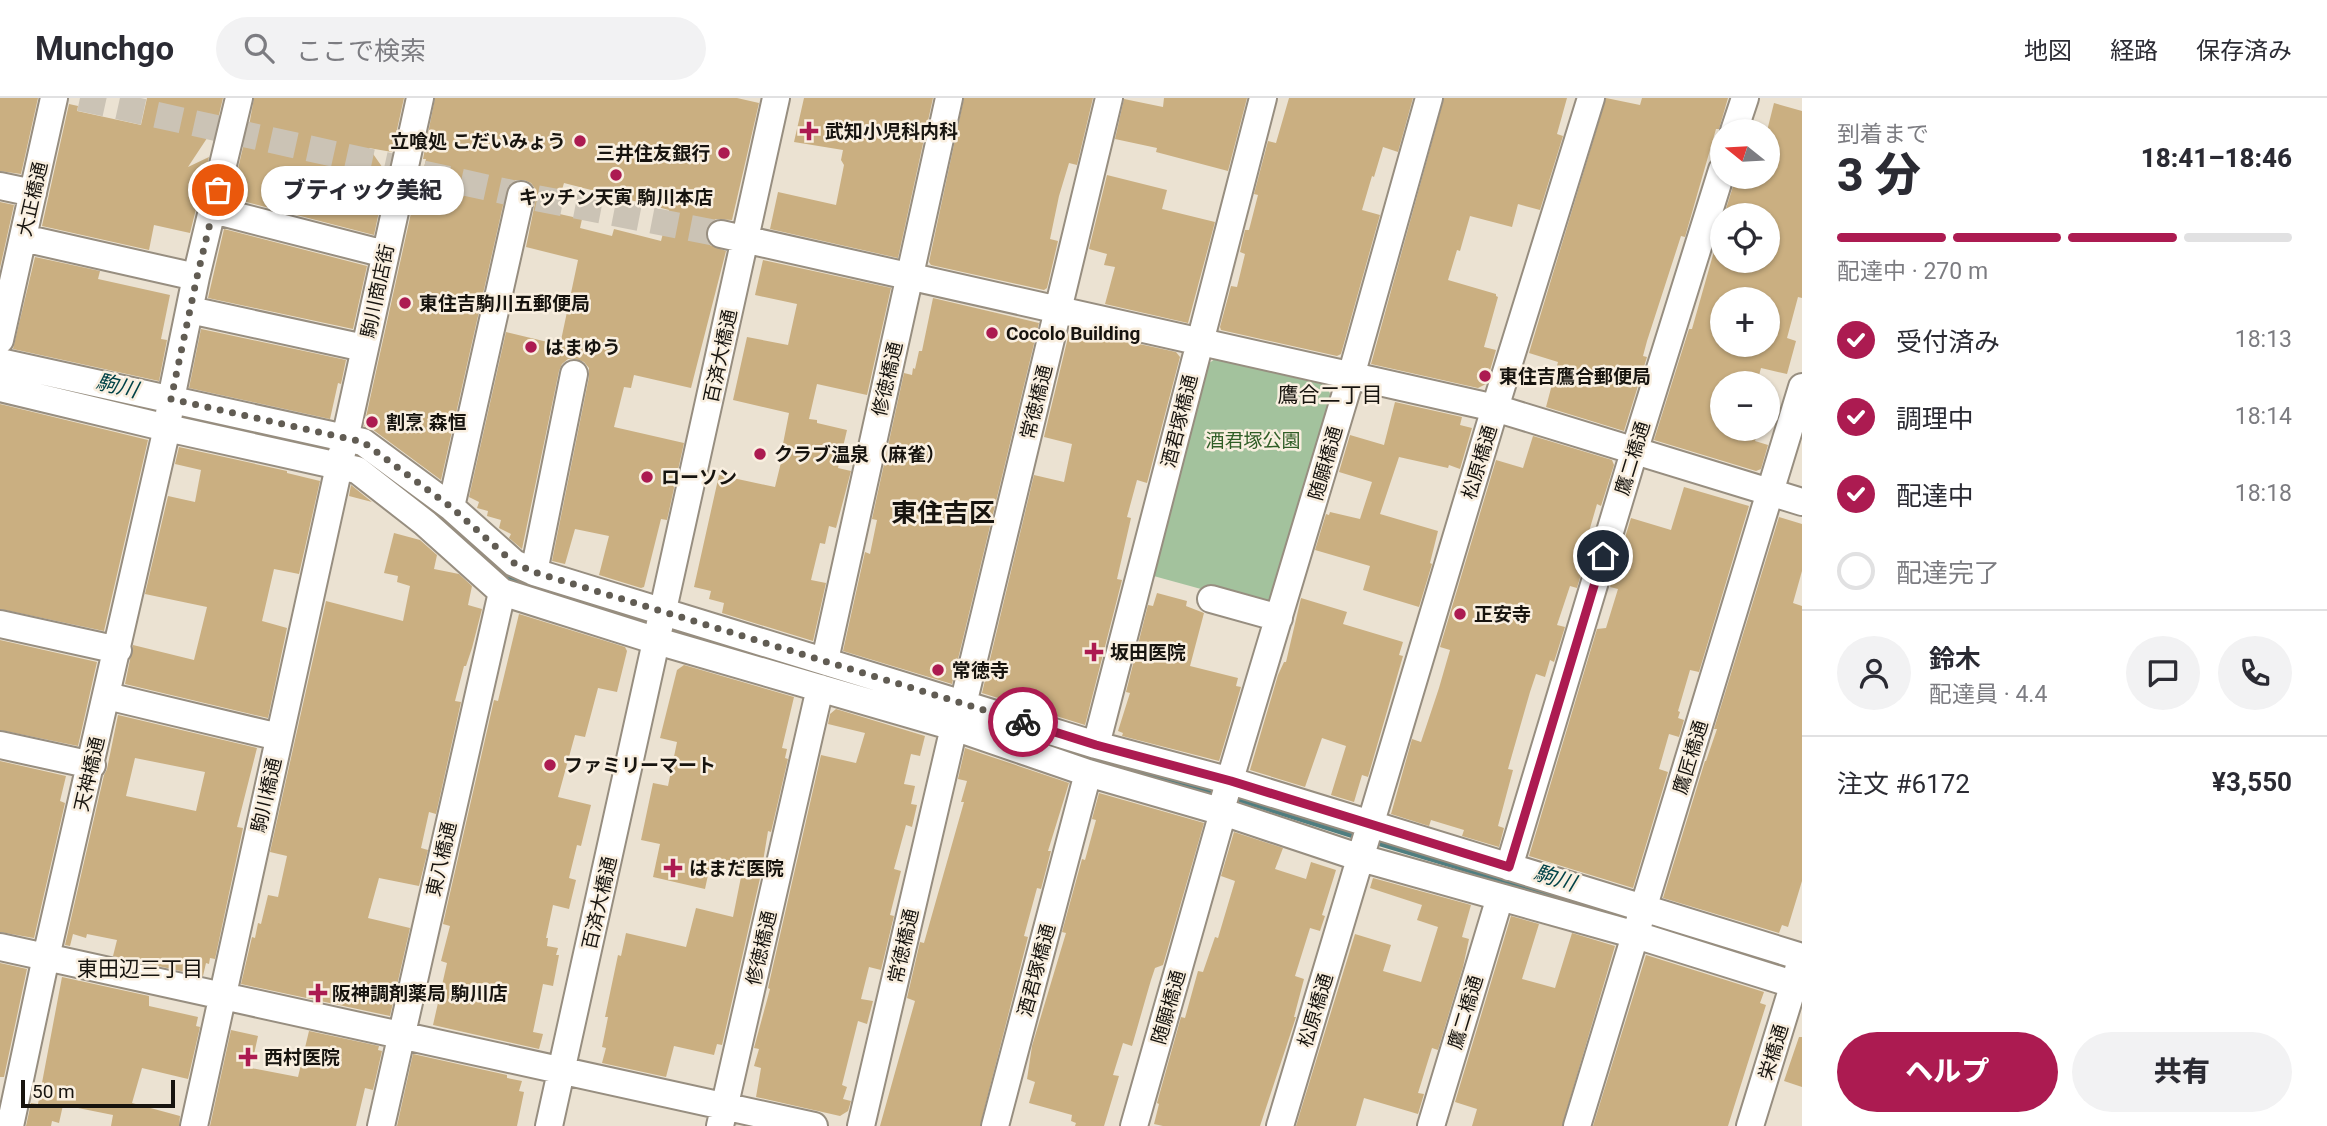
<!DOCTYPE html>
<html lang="ja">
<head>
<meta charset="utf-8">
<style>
	body { margin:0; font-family:Roboto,"Noto Sans JP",sans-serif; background:#f2f2f3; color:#2b2b33; height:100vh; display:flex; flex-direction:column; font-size:26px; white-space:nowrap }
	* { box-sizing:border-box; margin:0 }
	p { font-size:23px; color:#7c7c81 }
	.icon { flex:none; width:38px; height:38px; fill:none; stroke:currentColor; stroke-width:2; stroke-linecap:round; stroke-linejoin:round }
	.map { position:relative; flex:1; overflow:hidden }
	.sheet { display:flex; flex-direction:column; background:#fff; width:525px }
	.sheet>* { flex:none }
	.needle { width:46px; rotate:288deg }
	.controls { position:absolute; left:1710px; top:21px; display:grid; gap:14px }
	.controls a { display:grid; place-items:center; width:70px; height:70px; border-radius:50%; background:#fff; box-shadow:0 2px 5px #0004; font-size:35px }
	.scale { position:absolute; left:21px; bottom:18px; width:154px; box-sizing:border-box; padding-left:7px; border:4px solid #17140f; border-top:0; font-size:19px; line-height:24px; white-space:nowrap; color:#17140f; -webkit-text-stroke:5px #f9efe0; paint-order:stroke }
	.pin { position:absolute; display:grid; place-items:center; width:60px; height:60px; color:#fff; margin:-30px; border:4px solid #fff; border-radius:50%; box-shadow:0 2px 7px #0007 }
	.courier { position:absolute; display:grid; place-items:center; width:70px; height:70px; margin:-35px; border:5px solid #ac1b51; border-radius:50%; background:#fff; color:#222; box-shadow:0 2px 9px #0007 }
	.bubble { position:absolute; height:49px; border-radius:24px; background:#fff; box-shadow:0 2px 5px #0004; font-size:23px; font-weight:800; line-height:49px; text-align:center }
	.summary em { font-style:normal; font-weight:800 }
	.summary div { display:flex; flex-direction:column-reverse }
	.summary { display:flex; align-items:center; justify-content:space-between; height:119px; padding:0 35px }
	h1 { font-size:46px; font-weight:800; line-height:52px }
	.bar { display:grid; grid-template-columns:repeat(4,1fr); gap:10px 7px; align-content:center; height:84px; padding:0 35px }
	.bar i { height:9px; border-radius:5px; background:#e1e1e2 }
	.bar .current { background:#ac1b51 }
	.bar p { grid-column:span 4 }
	.line { display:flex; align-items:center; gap:18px; padding:0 35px; border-top:2px solid #e1e1e2 }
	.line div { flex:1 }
	.round { display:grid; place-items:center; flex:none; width:74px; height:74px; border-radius:37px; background:#f2f2f3 }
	ol { padding:0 35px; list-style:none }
	li { display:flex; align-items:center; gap:21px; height:77px }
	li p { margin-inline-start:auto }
	li .icon { padding:7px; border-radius:50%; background:#ac1b51; color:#fff; stroke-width:4 }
	li:last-child { color:#7c7c81 }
	li i { width:38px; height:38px; border:4px solid #e1e1e2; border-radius:50% }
	.button { display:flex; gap:14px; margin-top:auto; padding:14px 35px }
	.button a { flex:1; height:80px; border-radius:42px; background:#ac1b51; color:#fff; font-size:28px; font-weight:800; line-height:80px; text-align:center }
	.button a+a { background:#f2f2f3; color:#2b2b33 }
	header { display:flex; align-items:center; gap:42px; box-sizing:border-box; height:98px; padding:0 35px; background:#fff; border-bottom:2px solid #e1e1e2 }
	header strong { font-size:33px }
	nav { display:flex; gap:38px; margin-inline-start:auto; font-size:24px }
	.search { width:490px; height:63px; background:#f2f2f3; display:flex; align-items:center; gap:18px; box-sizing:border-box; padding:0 24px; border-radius:38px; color:#7c7c81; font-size:26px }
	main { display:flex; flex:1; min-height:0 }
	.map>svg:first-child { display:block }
	.green { fill:#a3c29d }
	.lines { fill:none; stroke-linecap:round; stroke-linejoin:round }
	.stream { stroke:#4f7e80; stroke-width:6 }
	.building { fill:#caaf81; fill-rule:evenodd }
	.minor-tunnel { stroke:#cbc3b5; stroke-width:26; stroke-dasharray:26 13; stroke-linecap:butt }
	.minor-casing { stroke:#978e80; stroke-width:30 }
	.minor { stroke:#fff; stroke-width:26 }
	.done { stroke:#615c53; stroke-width:7; stroke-dasharray:0 12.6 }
	.route { stroke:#ac1b51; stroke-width:9 }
	.poi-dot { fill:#ac1b51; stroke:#f9efe0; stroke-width:2.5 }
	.labels { text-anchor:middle; stroke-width:5; stroke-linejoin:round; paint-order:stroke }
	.poi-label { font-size:19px; font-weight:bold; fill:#17140f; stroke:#f9efe0; text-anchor:start }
	.street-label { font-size:19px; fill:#17140f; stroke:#f9efe0 }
	.park-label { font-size:19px; fill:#305e27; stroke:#f9efe0 }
	.water-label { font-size:21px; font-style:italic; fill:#004247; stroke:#f9efe0 }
	.neighbourhood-label { font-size:21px; fill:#17140f; stroke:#f9efe0 }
	.district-label { font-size:26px; font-weight:bold; fill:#17140f; stroke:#f9efe0 }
</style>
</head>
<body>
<header>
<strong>Munchgo</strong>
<div class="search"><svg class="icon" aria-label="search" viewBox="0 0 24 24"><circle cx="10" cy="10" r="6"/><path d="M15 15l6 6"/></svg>ここで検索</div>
<nav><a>地図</a><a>経路</a><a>保存済み</a></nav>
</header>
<main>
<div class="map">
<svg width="1802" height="1028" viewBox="0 0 1802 1028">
	<rect width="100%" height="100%" fill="#ebe2d2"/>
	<path class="green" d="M1215 261 1326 287 1333 302 1275 501 1263 508 1150 477 1205 268Z"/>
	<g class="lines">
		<path class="stream" d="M499 475 614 516
			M664 531 769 560
			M1121 667 1218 695
			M1232 699 1361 740
			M1372 743 1633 821
			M1647 825 1793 871"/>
	</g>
	<path class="building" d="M0 0H38L21 76 0 73Z
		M147 0H223L217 25 188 69 209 59 190 135 154 127 149 152 42 128 69 6 78 8 77 13 141 27Z
		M254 0H404L392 54 369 50 387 76 374 137 231 100 245 41 254 37 249 28Z
		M435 0H737L759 5 732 122 716 121 710 125 706 132V140L710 147 726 153 691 290 634 277 631 290 624 289 614 329 684 345 667 422 661 421 644 489 641 490 599 477 609 438 575 431 565 466 552 463 589 279V270L584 264 576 261H568L562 266 559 273 522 451 509 440 511 436 499 430 501 422 487 418 488 413 477 410 479 404 469 399 506 234 560 247 578 162 526 149 536 100V92L531 85 524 82H516L509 87 506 94 441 382 372 331 364 328 417 88 420 87 426 61H423ZM564 85 669 112 661 143 614 131 612 138 580 130 582 121 555 115Z
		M804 0H933L898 160 770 131 778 94 836 107 844 67 841 62 843 52 794 44Z
		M964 0H1093L1077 67 1069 65 1059 98 1050 141 1058 143 1047 190 1044 192 931 167 929 164Z
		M1164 0H1247L1228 73 1156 54 1157 50 1115 41 1124 1 1163 9Z
		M1289 0H1413L1398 54 1383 49 1374 79 1372 78 1362 112 1380 117 1341 256 1337 258 1221 232 1220 229 1231 188 1237 189 1245 156 1240 154 1245 132H1249L1258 97 1254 96 1268 43 1276 45Z
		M1444 0H1567L1557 36 1563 38 1540 112 1518 106 1512 129 1470 118 1460 153 1457 152 1448 182 1496 196V198L1498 199 1484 249 1496 252 1486 286 1478 290 1371 266Z
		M1606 0 1640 7 1642 0H1728L1719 31H1716L1685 139 1681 138 1647 243 1643 258 1647 259 1624 333 1546 309 1558 264 1529 255Z
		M1774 5 1802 13V200L1798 199 1787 240 1796 243 1787 276 1761 270 1757 285H1722V331H1759L1755 343 1768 347 1761 371 1756 373 1654 342 1689 231H1692L1722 125V163H1768V117H1724L1736 79H1768V29ZM1722 198 1735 201H1768V247H1722Z
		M1107 77 1167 92 1162 111 1215 124 1188 225 1105 206 1115 169 1104 167 1107 156 1089 151Z
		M0 104 14 107 0 170Z
		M224 131 367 168 353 231 208 200Z
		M35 159 100 173 98 181 170 197 161 241 167 242 159 283 13 251Z
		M763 162 891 190 867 297 817 286 809 321 817 322V325L847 332 838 370 851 373 836 430 829 428 825 446 820 445 811 482 826 485 813 543 722 515 724 505 709 501 711 493 694 489 719 377 775 389 784 352 782 351 789 315 733 302 747 239 788 247 797 206 755 197Z
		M933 200 1039 225 952 586 843 553 865 454 870 456 877 422 872 421 904 275 912 277 913 270 915 271 919 253H922Z
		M201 231 346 262 341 286 338 285 330 321 189 290Z
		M1070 231 1176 254 1180 259 1147 385 1137 382 1127 419 1131 420 1117 481 1122 482 1085 627 982 595 1034 377 1064 384 1072 346 1044 339Z
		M1395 304 1462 319 1460 327 1472 330 1460 371 1449 367 1448 370 1399 359 1380 416 1438 433 1430 465 1432 466 1419 509 1363 492 1370 468 1315 452 1326 416 1329 417 1330 414 1360 421 1372 384 1339 374 1350 337 1384 347Z
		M0 306 148 342 104 533 0 511Z
		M1533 338 1612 362 1614 367 1601 408 1597 406 1588 437 1592 438 1577 490 1570 488 1557 527 1565 529 1554 564 1550 562 1545 579 1536 576 1530 594 1508 671 1513 672 1498 728 1504 730 1499 749 1462 738 1464 732 1431 722 1429 728 1391 716 1412 641 1421 644 1439 590 1450 552 1440 549 1496 362 1523 370Z
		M179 349 287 373V375L320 383 299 476 274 471 262 523 287 530 268 620 125 586 133 547 194 562 207 509 145 496 168 398 195 404 201 372 175 366Z
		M351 387 372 404 349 398Z
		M1684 389 1749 408 1699 574 1690 572 1678 613 1680 614 1678 620 1684 622 1679 639 1669 636 1659 671 1668 674 1633 790 1529 758 1597 531 1606 530 1618 491 1610 489 1631 420 1671 432Z
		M1779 419 1802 426V473L1793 505 1802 508V783L1788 829 1782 827 1779 835 1663 800 1705 663H1706L1717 631H1714Z
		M394 435 420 442 437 457 434 471 459 476 472 488 468 507 482 511 472 550 466 568H464L455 603 461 604 436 716 429 714 421 750 428 752 419 788 379 780 368 820 410 830 390 918 241 886 252 839 255 840 258 825 261 826 268 797 278 799 287 758 270 754 326 503 403 523 410 488 397 484 398 478 384 475Z
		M1157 495 1187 503 1186 508 1204 515 1190 568 1238 580 1236 588 1241 589 1219 663 1122 638 1123 635 1118 633 1130 595 1126 594 1148 507 1153 508Z
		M1301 500 1347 514 1343 526 1403 544 1399 557 1403 558 1368 679 1362 677 1354 704 1331 697 1346 648 1322 640 1305 689 1250 672 1278 577 1284 564H1286Z
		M519 516 625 549 627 553 617 594 598 590 585 639 575 637 558 699 591 707 581 748 577 747 569 780 576 782 569 811 553 807 546 840H548L547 848 558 850 556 857H559L553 888 543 886 533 934 543 936 539 951 433 927 447 865 441 863 450 828 443 826 494 602 498 603Z
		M0 542 97 564 78 648 0 632Z
		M684 567 794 599 782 650 787 651 785 660 788 661 771 734 768 733 761 776 722 947 717 946 714 957 674 948 666 979 602 965 606 950 602 949 608 919H605L618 857 621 858 626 835 686 849 696 810 733 819 743 769 711 763 705 791 653 779 660 746 641 742 653 685 668 688 677 644 660 640 677 572Z
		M836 611 925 638 920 658 911 656 904 686 915 688 911 706 917 707 912 729 906 727 894 771 901 773 890 817 894 818 881 872 869 869 861 901 873 903 867 926 858 923 842 987 847 989 843 1001 851 1003 848 1013 840 1018 756 999 761 970 754 968 759 951 754 950 770 891 768 890 821 657 856 665 865 635 828 626 830 616Z
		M118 617 257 650 237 729 243 730 215 861 210 860 209 866 206 865 203 878 113 858 117 842 87 836 86 840 73 836 70 848 65 847 104 677 107 671ZM135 660 205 674 196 713 126 698Z
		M965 650 1069 685 1048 753H1051L1041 791 1037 790 1024 838 1028 839 980 1028H880L915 903 907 900 920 844 924 845 964 704H961L967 683 958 681Z
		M0 663 66 678 60 703 65 705 34 840 0 834Z
		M1099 695 1204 725 1163 867 1155 870 1151 882 1132 948 1123 945 1113 977 1119 978 1104 1028H1075L1076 1025 1071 1023 1072 1017 1029 1005 1035 984 1027 981 1032 948 1066 835 1062 834 1082 761 1085 762 1096 722 1092 721Z
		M1234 734 1283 750 1275 771 1306 781 1311 764 1336 772 1322 817 1325 818 1320 833 1310 830 1295 878 1304 881 1294 919H1296L1260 1028H1163L1154 1026 1159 1006 1157 1005 1181 919 1185 920 1198 873 1203 874 1215 839 1218 840 1235 783 1221 778Z
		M1373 780 1471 807 1462 839 1469 841 1463 869 1438 952 1432 950 1418 995 1424 996 1418 1016 1364 1000 1356 1028H1296L1355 836 1391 847 1383 873 1421 884 1438 829 1417 822 1422 807 1370 790Z
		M1511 818 1539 826 1522 881 1555 890 1572 835 1615 848 1562 1028H1472L1477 1011 1455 1004Z
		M1646 857 1764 894 1760 905 1766 907 1728 1028H1593Z
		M0 865 27 871 4 979H0Z
		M62 879 149 898V908L198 919 196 928 200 929 188 981 142 970 132 1005 180 1018 179 1028H111L113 1017 63 1007 59 1025 52 1023 51 1028H26L31 1005 38 1006Z
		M231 932 258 938 251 970 298 979 309 933 379 948 378 952 382 953 373 992 365 990 356 1028H210Z
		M1799 939H1802V989L1784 983Z
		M413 956 507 977V980L522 983 519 993 524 994 517 1028H397Z"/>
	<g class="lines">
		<path class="minor-tunnel" d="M80 0 521 97 721 136"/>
		<defs>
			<path id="minor" d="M1734 33 1745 0
				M0 88 33 95
				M213 112 385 156
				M721 136 1495 310 1802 404
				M23 140 196 179
				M190 212 364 250
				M0 242 54 0
				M0 264 363 344 451 409 514 465 534 474 1096 647 1231 683 1802 859
				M0 290 167 330 357 372 425 425 502 494 657 543 954 629 1088 675 1223 714 1361 760 1636 837 1802 889
				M451 409 521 97
				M534 474 574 276
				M1211 501 1279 520
				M0 526 118 552
				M825 562 949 0
				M107 598 279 639
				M0 647 92 667
				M1096 647 1263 0
				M1509 769 1634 354 1722 72
				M0 849 814 1028
				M10 1028 46 859 167 330 171 301 196 179 239 0
				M194 1028 420 0
				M381 1028 502 494
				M549 1028 776 0
				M720 1028 820 590
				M861 1028 954 629 966 594 1109 0
				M995 1028 1088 675
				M1134 1028 1223 714 1222 708 1351 278 1429 0
				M1280 1028 1495 310 1591 0
				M1431 1028 1500 799
				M1577 1028 1802 289
				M1750 1028 1798 872"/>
		</defs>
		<use href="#minor" class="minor-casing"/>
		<use href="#minor" class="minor"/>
	</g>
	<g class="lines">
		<path class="done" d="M218 92 197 179 171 301 363 344 451 409 514 465 534 474 1023 624"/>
		<path class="route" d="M1023 624 1096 647 1231 683 1509 769 1603 458"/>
	</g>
	<g class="poi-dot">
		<path d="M805.5 22.5h7v7h7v7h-7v7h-7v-7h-7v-7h7z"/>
		<circle cx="580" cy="43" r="7"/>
		<circle cx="724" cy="55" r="7"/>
		<circle cx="616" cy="77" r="7"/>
		<circle cx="405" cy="205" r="7"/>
		<circle cx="992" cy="235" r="7"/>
		<circle cx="531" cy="249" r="7"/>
		<circle cx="1485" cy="278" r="7"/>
		<circle cx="372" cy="324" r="7"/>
		<circle cx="760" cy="356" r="7"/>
		<circle cx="647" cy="379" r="7"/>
		<circle cx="1460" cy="516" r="7"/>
		<path d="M1090.5 543.5h7v7h7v7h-7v7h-7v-7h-7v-7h7z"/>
		<circle cx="938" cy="572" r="7"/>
		<circle cx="550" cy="667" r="7"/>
		<path d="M669.5 759.5h7v7h7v7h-7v7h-7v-7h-7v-7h7z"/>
		<path d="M314.5 884.5h7v7h7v7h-7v7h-7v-7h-7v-7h7z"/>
		<path d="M244.5 948.5h7v7h7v7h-7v7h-7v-7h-7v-7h7z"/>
	</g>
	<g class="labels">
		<g class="poi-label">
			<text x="825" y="40">武知小児科内科</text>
			<text x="566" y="50" text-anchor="end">立喰処 こだいみょう</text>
			<text x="710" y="62" text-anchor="end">三井住友銀行</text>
			<text x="616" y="106" text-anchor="middle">キッチン天寅 駒川本店</text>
			<text x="419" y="212">東住吉駒川五郵便局</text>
			<text x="1006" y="242">Cocolo Building</text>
			<text x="545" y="256">はまゆう</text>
			<text x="1499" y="285">東住吉鷹合郵便局</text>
			<text x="386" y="331">割烹 森恒</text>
			<text x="774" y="363">クラブ温泉（麻雀）</text>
			<text x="661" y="386">ローソン</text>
			<text x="1474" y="523">正安寺</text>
			<text x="1110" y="561">坂田医院</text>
			<text x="952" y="579">常徳寺</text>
			<text x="564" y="674">ファミリーマート</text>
			<text x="689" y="777">はまだ医院</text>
			<text x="332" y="902">阪神調剤薬局 駒川店</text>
			<text x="264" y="966">西村医院</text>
		</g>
		<g class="street-label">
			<text transform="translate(32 101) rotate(-77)" y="7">大正橋通</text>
			<text transform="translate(377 193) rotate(-78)" y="7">駒川商店街</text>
			<text transform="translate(720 258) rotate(-78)" y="7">百済大橋通</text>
			<text transform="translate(887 281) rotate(-77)" y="7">修徳橋通</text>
			<text transform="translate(1036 304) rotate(-76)" y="7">常徳橋通</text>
			<text transform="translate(1179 323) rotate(-76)" y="7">酒君塚橋通</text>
			<text transform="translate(1632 360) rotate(-73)" y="7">鷹二橋通</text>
			<text transform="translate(1479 364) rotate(-73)" y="7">松原橋通</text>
			<text transform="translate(1325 365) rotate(-74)" y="7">随願橋通</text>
			<text transform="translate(1690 659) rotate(-73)" y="7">鷹匠橋通</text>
			<text transform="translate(89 676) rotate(-77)" y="7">天神橋通</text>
			<text transform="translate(266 697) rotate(-77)" y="7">駒川橋通</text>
			<text transform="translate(441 761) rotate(-77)" y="7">東八橋通</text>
			<text transform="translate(599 805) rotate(-77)" y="7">百済大橋通</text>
			<text transform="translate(903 848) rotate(-77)" y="7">常徳橋通</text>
			<text transform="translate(761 850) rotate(-77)" y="7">修徳橋通</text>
			<text transform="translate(1036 872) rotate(-75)" y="7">酒君塚橋通</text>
			<text transform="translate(1168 909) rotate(-74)" y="7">随願橋通</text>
			<text transform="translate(1315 912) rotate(-73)" y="7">松原橋通</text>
			<text transform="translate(1465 914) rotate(-73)" y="7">鷹二橋通</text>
			<text transform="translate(1773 954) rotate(-73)" y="7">栄橋通</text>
		</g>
		<g class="park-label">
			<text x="1253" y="349">酒君塚公園</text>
		</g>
		<g class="water-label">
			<text transform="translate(117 288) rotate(13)" y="7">駒川</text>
			<text transform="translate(1555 780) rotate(17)" y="7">駒川</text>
		</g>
		<g class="neighbourhood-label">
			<text x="1330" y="304">鷹合二丁目</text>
			<text x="140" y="878">東田辺三丁目</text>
		</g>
		<g class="district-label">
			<text x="943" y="424">東住吉区</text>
		</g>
	</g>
</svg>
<div class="controls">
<a><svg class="needle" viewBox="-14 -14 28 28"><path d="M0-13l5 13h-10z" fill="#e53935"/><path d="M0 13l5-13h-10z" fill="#7c7c81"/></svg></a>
<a><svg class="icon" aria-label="locate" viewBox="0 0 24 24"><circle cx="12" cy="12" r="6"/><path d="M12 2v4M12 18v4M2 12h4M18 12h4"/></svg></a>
<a>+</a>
<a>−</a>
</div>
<div class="scale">50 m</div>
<div class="pin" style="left:218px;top:92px;background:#ea580c"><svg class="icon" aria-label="bag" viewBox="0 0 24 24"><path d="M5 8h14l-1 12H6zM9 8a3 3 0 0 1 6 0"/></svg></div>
<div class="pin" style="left:1603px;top:458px;background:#1f2937"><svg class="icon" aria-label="home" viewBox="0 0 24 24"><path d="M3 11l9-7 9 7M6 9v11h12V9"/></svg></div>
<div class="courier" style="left:1023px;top:624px"><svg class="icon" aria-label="bike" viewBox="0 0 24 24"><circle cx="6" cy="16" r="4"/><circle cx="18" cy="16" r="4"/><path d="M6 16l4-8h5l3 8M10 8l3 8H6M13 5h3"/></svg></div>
<div class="bubble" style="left:261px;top:68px;width:203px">ブティック美紀</div>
</div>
<section class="sheet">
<div class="summary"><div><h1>3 分</h1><p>到着まで</p></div><em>18:41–18:46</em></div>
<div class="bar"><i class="current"></i><i class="current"></i><i class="current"></i><i></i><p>配達中 · 270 m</p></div>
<ol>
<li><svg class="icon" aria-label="check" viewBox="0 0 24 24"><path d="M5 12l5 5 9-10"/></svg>受付済み<p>18:13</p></li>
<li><svg class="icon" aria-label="check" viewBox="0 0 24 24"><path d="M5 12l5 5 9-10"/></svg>調理中<p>18:14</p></li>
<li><svg class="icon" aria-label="check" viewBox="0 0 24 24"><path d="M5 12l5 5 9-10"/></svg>配達中<p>18:18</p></li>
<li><i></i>配達完了</li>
</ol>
<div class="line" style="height:126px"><a class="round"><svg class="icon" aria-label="person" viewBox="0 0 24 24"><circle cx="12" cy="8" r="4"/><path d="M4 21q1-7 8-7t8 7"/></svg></a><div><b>鈴木</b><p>配達員 · 4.4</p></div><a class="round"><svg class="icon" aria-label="chat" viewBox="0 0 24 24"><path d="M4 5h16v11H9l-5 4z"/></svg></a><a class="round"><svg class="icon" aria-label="phone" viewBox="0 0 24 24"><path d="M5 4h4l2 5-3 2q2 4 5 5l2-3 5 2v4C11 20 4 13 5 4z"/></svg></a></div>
<div class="line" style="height:91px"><div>注文 #6172</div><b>¥3,550</b></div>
<div class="button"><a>ヘルプ</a><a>共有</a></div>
</section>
</main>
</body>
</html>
